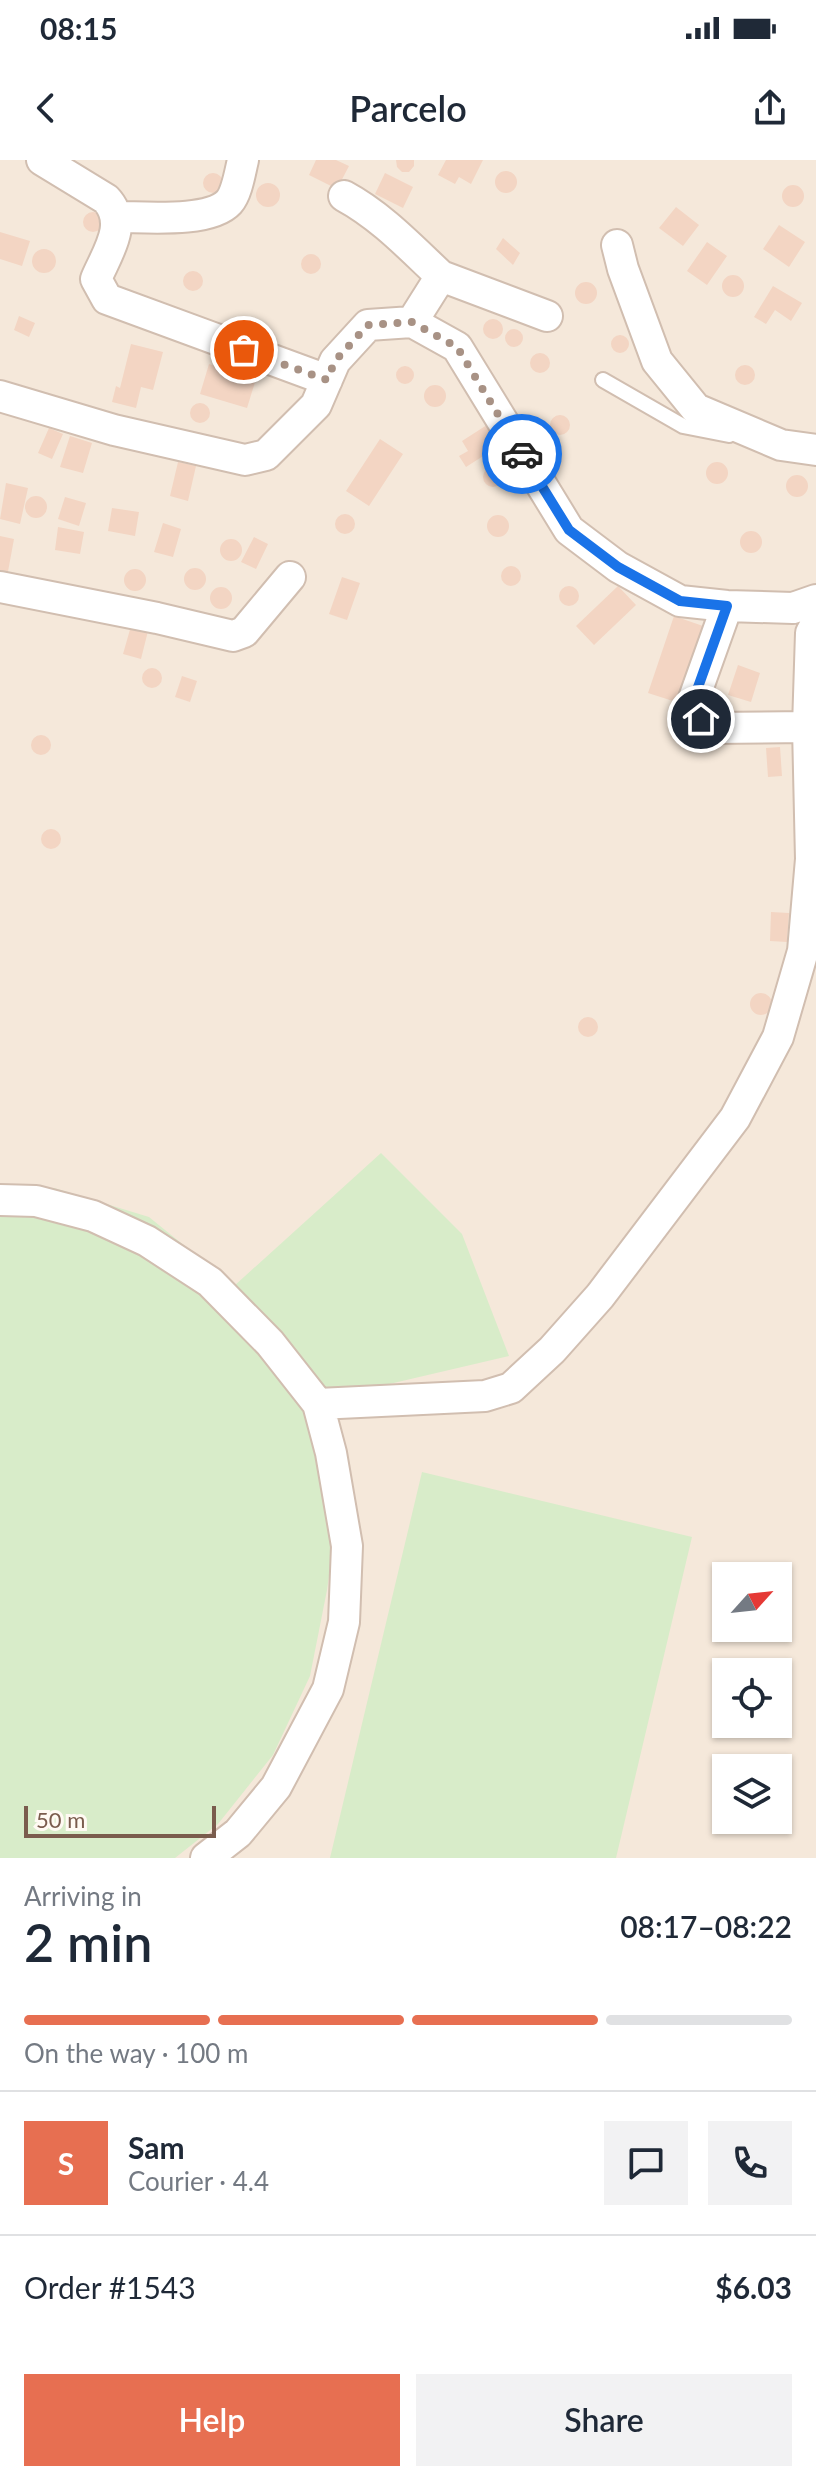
<!DOCTYPE html>
<html lang="en">
<head>
<meta charset="utf-8">
<style>
	body { margin:0; font-family:Lato,sans-serif; background:#f2f2f3; color:#1f2937; height:100vh; display:flex; flex-direction:column; font-size:30px; white-space:nowrap }
	* { box-sizing:border-box; margin:0 }
	p { font-size:26px; color:#747a83 }
	.icon { flex:none; width:44px; height:44px; fill:none; stroke:currentColor; stroke-width:2; stroke-linecap:round; stroke-linejoin:round }
	.map { position:relative; height:1698px; overflow:hidden }
	.side { display:flex; flex-direction:column; background:#fff; flex:1 }
	.side>* { flex:none }
	.needle { width:52px; rotate:63deg }
	.buttons { position:absolute; left:712px; top:1402px; display:grid; gap:16px }
	.buttons a { display:grid; place-items:center; width:80px; height:80px; border-radius:0px; background:#fff; box-shadow:0 2px 6px #0004; font-size:40px }
	.scale { position:absolute; left:24px; bottom:20px; width:192px; box-sizing:border-box; padding-left:8px; border:4px solid #7a5c4d; border-top:0; font-size:22px; line-height:28px; white-space:nowrap; color:#7a5c4d; -webkit-text-stroke:6px #fffaf3; paint-order:stroke }
	.pin { position:absolute; display:grid; place-items:center; width:68px; height:68px; color:#fff; margin:-34px; border:4px solid #fff; border-radius:50%; box-shadow:0 2px 8px #0007 }
	.courier { position:absolute; display:grid; place-items:center; width:80px; height:80px; margin:-40px; border:6px solid #1a73e8; border-radius:50%; background:#fff; color:#222; box-shadow:0 2px 10px #0007 }
	.headline em { font-style:normal; font-weight:600 }
	.headline div { display:flex; flex-direction:column-reverse }
	.headline { display:flex; align-items:center; justify-content:space-between; height:136px; padding:0 24px }
	h1 { font-size:52px; font-weight:600; line-height:60px }
	.bar { display:grid; grid-template-columns:repeat(4,1fr); gap:12px 8px; align-content:center; height:96px; padding:0 24px }
	.bar i { height:10px; border-radius:6px; background:#e0e1e3 }
	.bar .current { background:#e76f51 }
	.bar p { grid-column:span 4 }
	.line { display:flex; align-items:center; gap:20px; padding:0 24px; border-top:2px solid #e0e1e3 }
	.line div { flex:1 }
	.round { display:grid; place-items:center; flex:none; width:84px; height:84px; border-radius:0px; background:#f2f2f3 }
	.primary-button { display:flex; gap:16px; margin-top:auto; padding:16px 24px }
	.primary-button a { flex:1; height:92px; border-radius:0px; background:#e76f51; color:#fff; font-size:32px; font-weight:600; line-height:92px; text-align:center }
	.primary-button a+a { background:#f2f2f3; color:#1f2937 }
	.status { display:flex; justify-content:space-between; align-items:center; height:56px; padding:0 40px; background:#fff; direction:ltr }
	.status svg { height:22px; fill:currentColor }
	header { display:flex; justify-content:space-between; align-items:center; height:104px; padding:0 24px; background:#fff; font-size:36px; font-weight:600 }
	.map>svg:first-child { display:block }
	.residential { fill:#f5e8da; fill-rule:evenodd }
	.green { fill:#d8ecc9 }
	.building { fill:#f3d5c3 }
	.lines { fill:none; stroke-linecap:round; stroke-linejoin:round }
	.service-casing { stroke:#d1beb0; stroke-width:18 }
	.minor-casing { stroke:#d1beb0; stroke-width:34 }
	.service { stroke:#fff; stroke-width:14 }
	.minor { stroke:#fff; stroke-width:30 }
	.done { stroke:#a89285; stroke-width:8; stroke-dasharray:0 14.4 }
	.route { stroke:#1a73e8; stroke-width:10 }
</style>
</head>
<body>
<div class="status"><b>08:15</b><svg viewBox="0 0 49 12"><path d="M0 12V9h3v3zM5 12V6h3v6zM10 12V3h3v9zM15 12V0h3v12zM26 1h20v11H26zM47 4h2v5h-2z"/></svg></div>
<header><svg class="icon" aria-label="back" viewBox="0 0 24 24"><path d="M15 5l-7 7 7 7"/></svg>Parcelo<svg class="icon" aria-label="share" viewBox="0 0 24 24"><path d="M12 15V3M7 8l5-5 5 5M5 13v7h14v-7"/></svg></header>
<div class="map">
<svg width="816" height="1698" viewBox="0 0 816 1698">
	<rect width="100%" height="100%" fill="#fdf6ec"/>
	<path class="residential" d="M0 0H816V1698H0ZM726 1416H778V1468H726ZM726 1512H778V1564H726ZM726 1608H778V1660H726Z"/>
	<path class="green" d="M381 993 462 1074 509 1196 308 1243 340 1339 327 1430 310 1516 273 1595 218 1664 175 1698H0V1028H54L149 1057 234 1126Z
		M422 1312 692 1377 616 1698H330Z"/>
	<path class="building" d="M316 0H336L349 6 337 29 309 15Z
		M396 0H414V6L409 12H402L397 7Z
		M446 0H483L471 24 459 17 455 24 438 15Z
		M495 22a11 11 0 1 1 22 0a11 11 0 1 1-22 0Z
		M203 23a10 10 0 1 1 20 0a10 10 0 1 1-20 0Z
		M385 13 413 27 403 48 375 34Z
		M256 35a12 12 0 1 1 24 0a12 12 0 1 1-24 0Z
		M782 36a11 11 0 1 1 22 0a11 11 0 1 1-22 0Z
		M676 47 699 65 683 86 659 68Z
		M83 62a10 10 0 1 1 20 0a10 10 0 1 1-20 0Z
		M779 65 805 82 789 107 763 89Z
		M0 72 30 81 22 106 0 99Z
		M503 78 520 93 513 105 496 89Z
		M707 82 727 96 707 125 687 111Z
		M32 101a12 12 0 1 1 24 0a12 12 0 1 1-24 0Z
		M301 104a10 10 0 1 1 20 0a10 10 0 1 1-20 0Z
		M183 121a10 10 0 1 1 20 0a10 10 0 1 1-20 0Z
		M722 126a11 11 0 1 1 22 0a11 11 0 1 1-22 0Z
		M575 133a11 11 0 1 1 22 0a11 11 0 1 1-22 0Z
		M773 126 802 143 791 161 775 150 766 164 754 157Z
		M19 156 35 163 29 177 14 170Z
		M483 169a10 10 0 1 1 20 0a10 10 0 1 1-20 0Z
		M505 178a9 9 0 1 1 18 0a9 9 0 1 1-18 0Z
		M611 184a9 9 0 1 1 18 0a9 9 0 1 1-18 0Z
		M131 184 163 192 153 230 141 227 136 248 112 242 116 226 120 228Z
		M530 203a10 10 0 1 1 20 0a10 10 0 1 1-20 0Z
		M209 204 256 219 247 248 200 234Z
		M735 215a10 10 0 1 1 20 0a10 10 0 1 1-20 0Z
		M396 215a9 9 0 1 1 18 0a9 9 0 1 1-18 0Z
		M424 236a11 11 0 1 1 22 0a11 11 0 1 1-22 0Z
		M190 253a10 10 0 1 1 20 0a10 10 0 1 1-20 0Z
		M550 265a10 10 0 1 1 20 0a10 10 0 1 1-20 0Z
		M490 263 502 284 466 307 459 296 468 291 462 281Z
		M49 268 63 274 52 299 38 293Z
		M70 276 92 283 83 313 60 307Z
		M380 279 403 294 369 346 346 331Z
		M178 302 196 306 188 341 170 336Z
		M706 313a11 11 0 1 1 22 0a11 11 0 1 1-22 0Z
		M483 317a10 10 0 1 1 20 0a10 10 0 1 1-20 0Z
		M786 326a11 11 0 1 1 22 0a11 11 0 1 1-22 0Z
		M6 323 28 328 20 364 0 359Z
		M25 347a11 11 0 1 1 22 0a11 11 0 1 1-22 0Z
		M65 337 86 343 79 366 58 359Z
		M112 348 139 352 135 376 108 371Z
		M335 364a10 10 0 1 1 20 0a10 10 0 1 1-20 0Z
		M487 366a11 11 0 1 1 22 0a11 11 0 1 1-22 0Z
		M163 363 181 369 173 397 154 392Z
		M58 367 84 372 80 394 55 390Z
		M740 382a11 11 0 1 1 22 0a11 11 0 1 1-22 0Z
		M0 376 14 379 7 417 0 415Z
		M254 377 268 384 256 409 241 402Z
		M220 390a11 11 0 1 1 22 0a11 11 0 1 1-22 0Z
		M501 416a10 10 0 1 1 20 0a10 10 0 1 1-20 0Z
		M184 419a11 11 0 1 1 22 0a11 11 0 1 1-22 0Z
		M124 420a11 11 0 1 1 22 0a11 11 0 1 1-22 0Z
		M342 417 360 423 347 460 329 454Z
		M559 436a10 10 0 1 1 20 0a10 10 0 1 1-20 0Z
		M618 426 636 445 594 485 576 466Z
		M210 438a11 11 0 1 1 22 0a11 11 0 1 1-22 0Z
		M674 456 703 466 676 542 648 533Z
		M131 466 148 471 141 499 123 494Z
		M738 505 760 513 751 542 728 535Z
		M142 518a10 10 0 1 1 20 0a10 10 0 1 1-20 0Z
		M182 516 197 521 190 542 175 537Z
		M31 585a10 10 0 1 1 20 0a10 10 0 1 1-20 0Z
		M780 587 782 616 768 617 766 588Z
		M41 679a10 10 0 1 1 20 0a10 10 0 1 1-20 0Z
		M771 752 789 753 787 782 770 781Z
		M750 844a11 11 0 1 1 22 0a11 11 0 1 1-22 0Z
		M578 867a10 10 0 1 1 20 0a10 10 0 1 1-20 0Z"/>
	<g class="lines">
		<defs>
			<path id="service" d="M603 220 683 266 729 275"/>
			<path id="minor" d="M42 0 106 39C129 63 107 93 96 119L107 139 327 220
				M344 36C381 56 410 87 441 116L412 162
				M118 57C145 57 210 63 229 42 237 33 240 12 243 0
				M617 85 623 109 657 201 696 249 781 285 816 290
				M441 116 547 156
				M0 236 114 270 245 300 266 295 316 245 335 201 368 165 412 162 457 187 569 370 618 407 680 441 727 446 793 448 816 440
				M0 427 157 458 233 476 244 472 290 417
				M727 446 692 544 701 559 711 568 808 567
				M0 1040 36 1041 93 1056 147 1081 210 1122 270 1183 318 1244 331 1293 347 1386 344 1462 328 1529 276 1627 238 1673 206 1698
				M318 1244 485 1236 511 1228 552 1190 600 1136 735 958 778 877 803 791 811 699 808 567 811 473 816 464"/>
		</defs>
		<use href="#service" class="service-casing"/>
		<use href="#minor" class="minor-casing"/>
		<use href="#service" class="service"/>
		<use href="#minor" class="minor"/>
	</g>
	<g class="lines">
		<path class="done" d="M244 190 327 220 335 201 368 165 412 162 457 187 522 294"/>
		<path class="route" d="M522 294 569 370 618 407 680 441 727 446 692 544 701 559"/>
	</g>
</svg>
<div class="buttons">
<a><svg class="needle" viewBox="-14 -14 28 28"><path d="M0-13l5 13h-10z" fill="#e53935"/><path d="M0 13l5-13h-10z" fill="#747a83"/></svg></a>
<a><svg class="icon" aria-label="locate" viewBox="0 0 24 24"><circle cx="12" cy="12" r="6"/><path d="M12 2v4M12 18v4M2 12h4M18 12h4"/></svg></a>
<a><svg class="icon" aria-label="layers" viewBox="0 0 24 24"><path d="M12 4l9 5-9 5-9-5zM3 14l9 5 9-5"/></svg></a>
</div>
<div class="scale">50 m</div>
<div class="pin" style="left:244px;top:190px;background:#ea580c"><svg class="icon" aria-label="bag" viewBox="0 0 24 24"><path d="M5 8h14l-1 12H6zM9 8a3 3 0 0 1 6 0"/></svg></div>
<div class="pin" style="left:701px;top:559px;background:#1f2937"><svg class="icon" aria-label="home" viewBox="0 0 24 24"><path d="M3 11l9-7 9 7M6 9v11h12V9"/></svg></div>
<div class="courier" style="left:522px;top:294px"><svg class="icon" aria-label="car" viewBox="0 0 24 24"><path d="M5 17H2v-5l4-1 3-4h7l3 4 3 1v5h-3M9 17h6M6 11h13"/><circle cx="7" cy="17" r="2"/><circle cx="17" cy="17" r="2"/></svg></div>
</div>
<section class="side">
<div class="headline"><div><h1>2 min</h1><p>Arriving in</p></div><em>08:17–08:22</em></div>
<div class="bar"><i class="current"></i><i class="current"></i><i class="current"></i><i></i><p>On the way · 100 m</p></div>
<div class="line" style="height:144px"><b class="round" style="background:#e76f51;color:#fff">S</b><div><b>Sam</b><p>Courier · 4.4</p></div><a class="round"><svg class="icon" aria-label="chat" viewBox="0 0 24 24"><path d="M4 5h16v11H9l-5 4z"/></svg></a><a class="round"><svg class="icon" aria-label="phone" viewBox="0 0 24 24"><path d="M5 4h4l2 5-3 2q2 4 5 5l2-3 5 2v4C11 20 4 13 5 4z"/></svg></a></div>
<div class="line" style="height:104px"><div>Order #1543</div><b>$6.03</b></div>
<div class="primary-button"><a>Help</a><a>Share</a></div>
</section>
</body>
</html>
